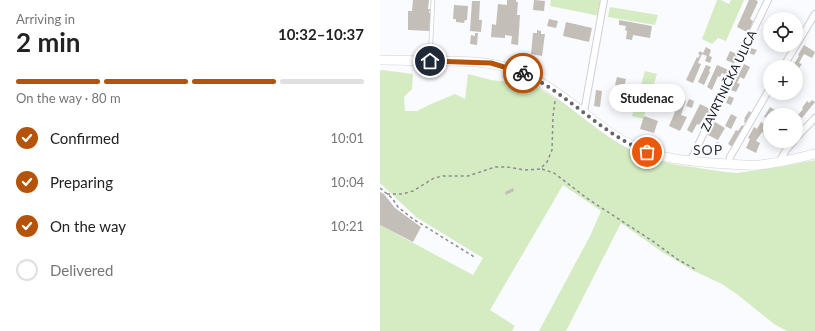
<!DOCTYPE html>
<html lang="en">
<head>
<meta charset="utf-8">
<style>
	body { margin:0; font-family:Lato,sans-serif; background:#f6f6f6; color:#222; height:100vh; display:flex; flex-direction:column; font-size:15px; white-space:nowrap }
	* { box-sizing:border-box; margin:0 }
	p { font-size:13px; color:#767676 }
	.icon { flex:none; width:22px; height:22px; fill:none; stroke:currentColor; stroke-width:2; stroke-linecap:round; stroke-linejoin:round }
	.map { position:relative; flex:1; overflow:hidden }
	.details { display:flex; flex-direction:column; background:#fff; width:380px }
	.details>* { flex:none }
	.fabs { position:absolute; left:383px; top:12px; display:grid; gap:8px }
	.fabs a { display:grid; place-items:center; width:40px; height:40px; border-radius:50%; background:#fff; box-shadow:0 2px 10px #0003; font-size:20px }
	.pin { position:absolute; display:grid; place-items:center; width:34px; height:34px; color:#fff; margin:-17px; border:2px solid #fff; border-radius:50%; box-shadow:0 1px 4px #0007 }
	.courier { position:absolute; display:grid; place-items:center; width:40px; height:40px; margin:-20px; border:3px solid #b45309; border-radius:50%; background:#fff; color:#222; box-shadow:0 1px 5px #0007 }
	.bubble { position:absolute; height:28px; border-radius:14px; background:#fff; box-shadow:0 2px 10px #0003; font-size:13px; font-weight:700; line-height:28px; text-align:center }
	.overview em { font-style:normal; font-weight:700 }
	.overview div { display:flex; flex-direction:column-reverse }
	.overview { display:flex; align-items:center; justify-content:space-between; height:68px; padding:0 16px }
	h1 { font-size:26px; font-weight:700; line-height:30px }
	.bar { display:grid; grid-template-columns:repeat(4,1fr); gap:6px 4px; align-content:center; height:48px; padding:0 16px }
	.bar i { height:5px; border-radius:3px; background:#e0e0e0 }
	.bar .on { background:#b45309 }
	.bar p { grid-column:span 4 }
	ol { padding:0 16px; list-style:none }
	li { display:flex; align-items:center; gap:12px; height:44px }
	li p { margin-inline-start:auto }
	li .icon { padding:4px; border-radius:50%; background:#b45309; color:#fff; stroke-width:4 }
	li:last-child { color:#767676 }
	li i { width:22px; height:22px; border:2px solid #e0e0e0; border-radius:50% }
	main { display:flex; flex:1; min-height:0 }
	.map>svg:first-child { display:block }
	.green { fill:#d5ecc3 }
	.building { fill:#c3beb8 }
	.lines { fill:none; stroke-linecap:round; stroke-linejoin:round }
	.lane-casing { stroke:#ced1d8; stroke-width:4.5 }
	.street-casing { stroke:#ced1d8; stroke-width:8 }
	.secondary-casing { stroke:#ced1d8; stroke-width:10 }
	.path { stroke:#8b8c8f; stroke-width:1.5; stroke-dasharray:3 3; stroke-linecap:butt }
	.lane { stroke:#fff; stroke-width:3 }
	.street { stroke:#fff; stroke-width:6 }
	.secondary { stroke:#fff; stroke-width:9 }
	.done { stroke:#666669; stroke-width:4; stroke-dasharray:0 7.2 }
	.route { stroke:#b45309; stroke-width:5 }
	.labels { text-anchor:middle; stroke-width:4; stroke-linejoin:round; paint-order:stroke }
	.street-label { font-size:12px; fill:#161619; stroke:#fafbfe }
	.quarter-label { font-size:14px; letter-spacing:1px; fill:#36383e; stroke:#fafbfe }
</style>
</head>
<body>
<main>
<section class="details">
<div class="overview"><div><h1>2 min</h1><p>Arriving in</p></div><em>10:32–10:37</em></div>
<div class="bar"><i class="on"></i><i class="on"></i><i class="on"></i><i></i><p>On the way · 80 m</p></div>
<ol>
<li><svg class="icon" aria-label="check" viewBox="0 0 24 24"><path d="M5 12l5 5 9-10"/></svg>Confirmed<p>10:01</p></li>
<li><svg class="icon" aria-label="check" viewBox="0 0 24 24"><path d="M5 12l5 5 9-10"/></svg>Preparing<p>10:04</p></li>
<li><svg class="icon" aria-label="check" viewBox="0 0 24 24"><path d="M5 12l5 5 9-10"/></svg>On the way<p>10:21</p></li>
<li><i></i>Delivered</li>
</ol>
</section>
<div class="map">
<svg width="435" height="331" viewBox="0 0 435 331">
	<rect width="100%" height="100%" fill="#fafbfe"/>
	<path class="green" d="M171 0H223L220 16 170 6Z
		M337 0H341L349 4 351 0H364L346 41 338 38 332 44 322 39Z
		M230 7 278 15 275 25 228 17Z
		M2 70 33 74 32 89 24 97 25 111H37L51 104 75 94 85 99 88 74 111 80 131 82 135 76 157 87 183 103 250 149 271 158 292 164 345 172 357 173 400 167 435 160V331H407L394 324 358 295 342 284 314 271 282 252 241 223 186 331H159L210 236 221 211 183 185 110 310 135 326 132 331H0V225L93 275 103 258 36 217 0 183V71Z
		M265 71 277 74 263 119 252 116Z"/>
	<path class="building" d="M33 0H49L48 9H50L49 13H51L50 31 28 30V11H32Z
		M127 0H136V2H138L137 15H140L138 45 131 44 132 36 125 35V38L111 37 112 24 116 25 118 4 127 5Z
		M154 0 165 1 164 11 153 10Z
		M369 0H376L378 2 370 19 373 21 370 30 368 29 367 32 357 27Z
		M92 1H100L99 20H102L101 32 90 31Z
		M74 5 88 6 87 20H85L84 23 76 22V19H73Z
		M169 19 178 21 176 28 167 26Z
		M239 20 272 26 270 38 253 35 252 40 246 39 247 31 245 30 246 26 239 25Z
		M186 22 212 28 209 42 183 36Z
		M157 30 161 31V34H165L162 56 151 54 153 33H157Z
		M95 33H98L97 45 90 44 91 35 95 36Z
		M424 45 435 52 432 58 424 54 419 63 422 64 416 72V67H412L419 56 418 55Z
		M326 47 331 50 329 56 332 57 330 63 325 61 327 56 322 54 318 63 321 64 313 83 306 80 317 57 318 58 320 55 318 54 320 51 323 53Z
		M371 48 377 50 374 55 369 53Z
		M350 51 359 55 355 64 346 60Z
		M364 64 370 67 364 79 360 77 357 83 360 84 356 92 351 90Z
		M326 65 331 67 329 71 330 72 324 85 318 82Z
		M337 65 351 71 348 76 342 73 340 77 338 76 332 90 327 87Z
		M237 77 246 79 244 87 235 85Z
		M216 90 222 91 220 107 214 106Z
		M271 92 279 94 275 107 268 105Z
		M349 96 354 98 351 105 346 103Z
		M298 98 306 101 301 115 307 117 300 131 289 126 295 112 292 111Z
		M309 99 314 101 312 108 306 106Z
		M432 100 435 102 422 118 418 115 423 109 422 108 427 101 429 103Z
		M320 104 330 109 326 117 325 116 319 125 317 124 312 133 307 130Z
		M390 107 400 113 399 115H390V120L384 117Z
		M369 111 372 113 354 148 348 144 356 130 358 131 362 125 364 126 366 123 364 122 365 119H364Z
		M351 114 357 117 351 129 345 126Z
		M264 116 278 121 274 133 260 129Z
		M335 122 345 128 338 140 328 135Z
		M381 122 390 128V134L388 133 387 135 382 132 376 141 380 143 376 153 366 148 370 139 368 138 374 127 377 129Z
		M337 142 341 144 338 151 334 149Z
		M133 188 134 191 126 195 125 192Z
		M0 192 4 194 15 208 41 227 33 242 0 225Z"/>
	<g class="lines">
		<defs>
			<path id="lane" d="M50 59 53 0"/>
			<path id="street" d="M403 67 435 14
				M204 112 224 0
				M416 138 435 118
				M400 161 406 150 414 141
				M310 162 388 0
				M349 165 350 157 390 88"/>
			<path id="secondary" d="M0 60C19 60 38 61 57 61 84 61 110 61 135 70 170 83 198 110 228 131 263 156 292 160 333 163 348 164 364 166 379 165 398 163 417 158 435 154"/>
		</defs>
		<use href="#lane" class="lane-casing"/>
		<use href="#street" class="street-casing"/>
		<use href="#secondary" class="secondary-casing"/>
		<path class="path" d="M162 169 174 173 208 199 274 242 297 259 315 269
			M0 188 12 198 18 207 33 219 96 258
			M7 194H22L33 191 54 178 63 176H88L115 167H127L145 170 160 169 167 162 172 150 173 116 175 101"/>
		<use href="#lane" class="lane"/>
		<use href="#street" class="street"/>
		<use href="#secondary" class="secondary"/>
	</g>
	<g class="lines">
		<path class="done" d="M143 73C188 93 221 134 267 152"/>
		<path class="route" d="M50 61 111 63 143 73"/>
	</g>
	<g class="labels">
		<g class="street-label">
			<text transform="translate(349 81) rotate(-64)" y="4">ZAVRTNIČKA ULICA</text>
		</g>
		<g class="quarter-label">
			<text x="328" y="155">SOP</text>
		</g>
	</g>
</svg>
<div class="fabs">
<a><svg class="icon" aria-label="locate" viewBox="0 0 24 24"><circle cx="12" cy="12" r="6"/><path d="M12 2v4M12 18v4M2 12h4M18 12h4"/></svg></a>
<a>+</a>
<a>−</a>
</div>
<div class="pin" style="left:267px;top:152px;background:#ea580c"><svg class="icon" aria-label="bag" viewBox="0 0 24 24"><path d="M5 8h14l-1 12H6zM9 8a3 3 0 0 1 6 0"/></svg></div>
<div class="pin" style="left:50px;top:61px;background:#1f2937"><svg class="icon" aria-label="home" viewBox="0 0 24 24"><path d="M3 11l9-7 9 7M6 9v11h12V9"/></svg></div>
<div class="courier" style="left:143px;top:73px"><svg class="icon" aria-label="bike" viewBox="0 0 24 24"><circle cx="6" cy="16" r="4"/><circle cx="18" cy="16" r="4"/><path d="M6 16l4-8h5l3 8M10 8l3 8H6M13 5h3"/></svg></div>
<div class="bubble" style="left:229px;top:84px;width:76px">Studenac</div>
</div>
</main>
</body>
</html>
